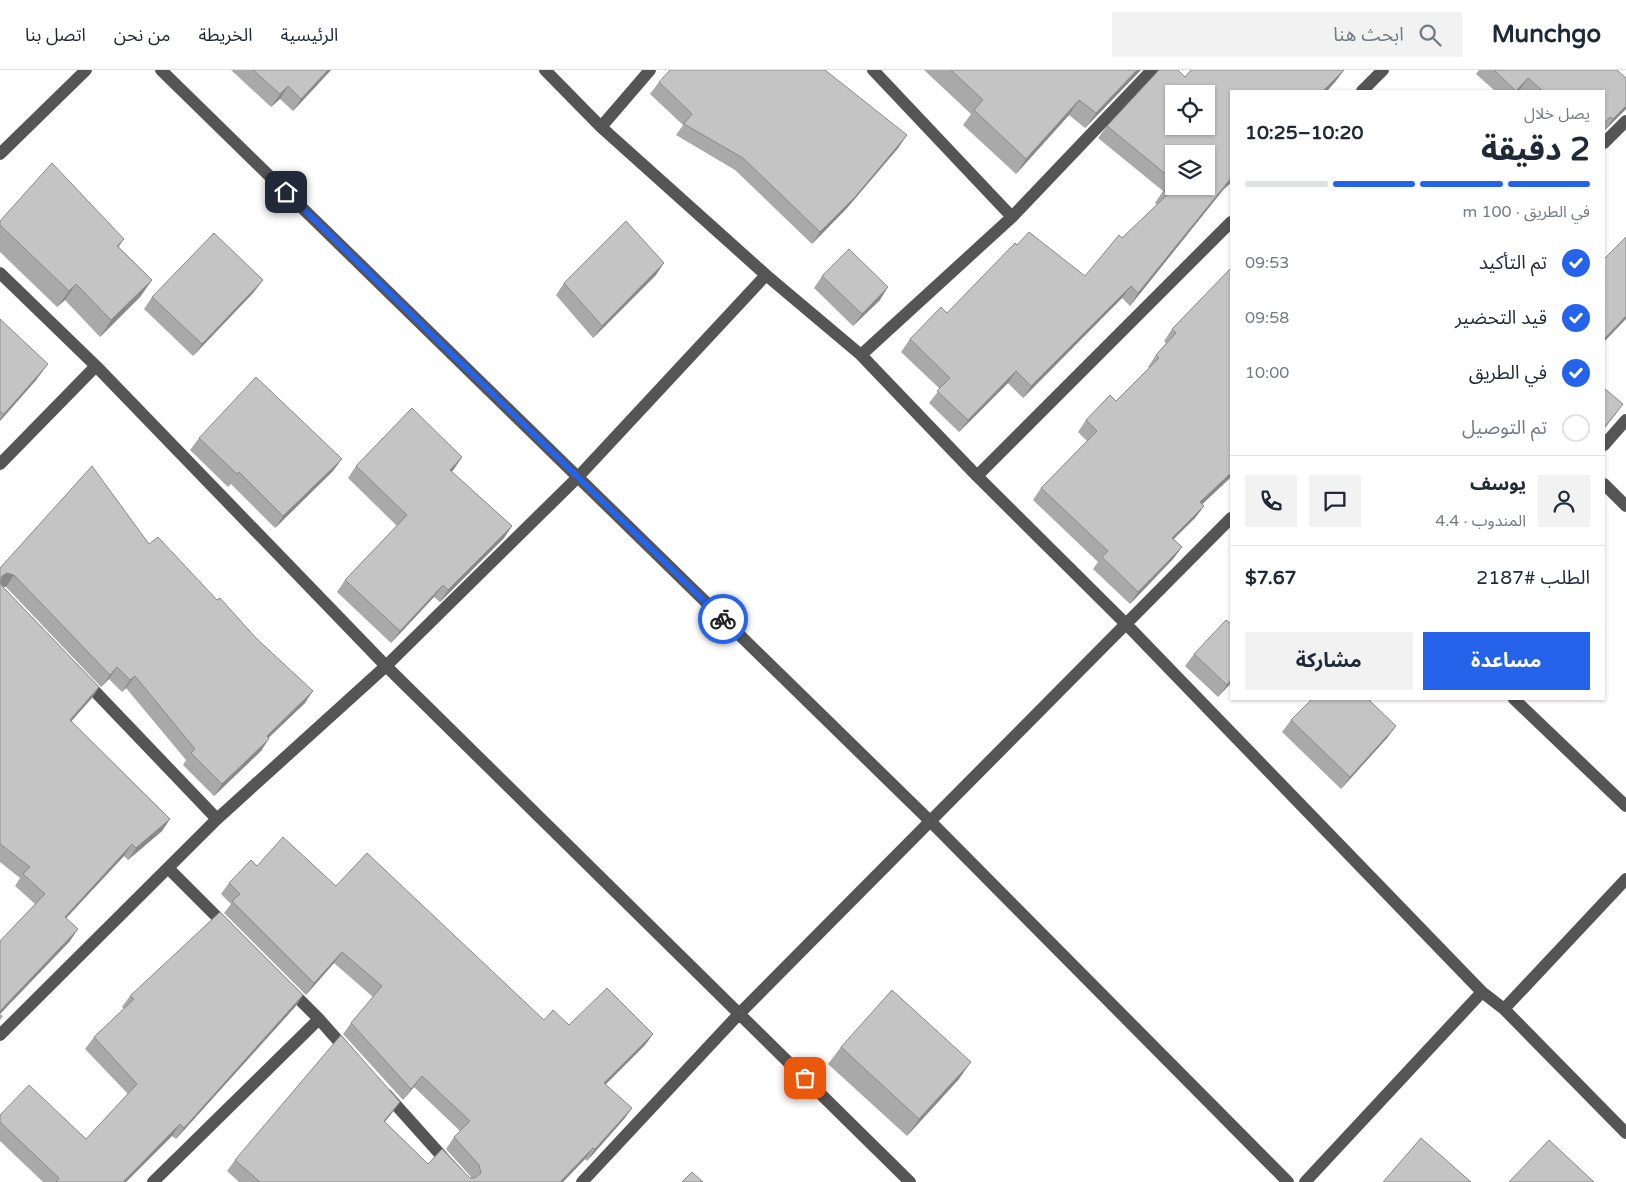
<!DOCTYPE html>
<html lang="ar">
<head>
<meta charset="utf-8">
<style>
	body { margin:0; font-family:"Varela Round","Noto Sans Arabic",sans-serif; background:#f2f2f3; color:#1f2937; direction:rtl; height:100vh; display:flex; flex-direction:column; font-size:19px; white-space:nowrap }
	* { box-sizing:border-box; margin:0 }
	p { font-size:16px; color:#747a83 }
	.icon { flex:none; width:28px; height:28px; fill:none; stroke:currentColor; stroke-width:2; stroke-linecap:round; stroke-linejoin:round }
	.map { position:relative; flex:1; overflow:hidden; direction:ltr }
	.drawer { position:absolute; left:1230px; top:20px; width:375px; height:610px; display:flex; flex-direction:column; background:#fff; border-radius:0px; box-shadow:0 1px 4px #0004; direction:rtl }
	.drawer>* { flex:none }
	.buttons { position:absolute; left:1165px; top:15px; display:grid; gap:10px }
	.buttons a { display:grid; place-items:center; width:50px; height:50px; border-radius:0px; background:#fff; box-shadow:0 1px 4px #0004; font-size:25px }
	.pin { position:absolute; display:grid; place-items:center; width:42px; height:42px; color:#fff; margin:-21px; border-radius:10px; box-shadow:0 2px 8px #0006 }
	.courier { position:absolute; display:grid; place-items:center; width:50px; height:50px; margin:-25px; border:4px solid #2563eb; border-radius:50%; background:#fff; color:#222; box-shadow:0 1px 6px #0007 }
	.headline em { font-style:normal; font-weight:700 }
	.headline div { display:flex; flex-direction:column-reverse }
	.headline { display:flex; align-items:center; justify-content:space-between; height:85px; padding:0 15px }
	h1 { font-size:32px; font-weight:700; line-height:38px }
	.bar { display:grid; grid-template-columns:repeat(4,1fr); gap:8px 5px; align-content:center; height:60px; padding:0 15px }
	.bar i { height:6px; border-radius:4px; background:#e0e1e3 }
	.bar .current { background:#2563eb }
	.bar p { grid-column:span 4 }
	.line { display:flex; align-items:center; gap:12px; padding:0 15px; border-top:1px solid #e0e1e3 }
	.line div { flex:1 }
	.round { display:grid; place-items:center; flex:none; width:52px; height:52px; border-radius:0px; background:#f2f2f3 }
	ol { padding:0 15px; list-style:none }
	li { display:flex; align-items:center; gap:15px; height:55px }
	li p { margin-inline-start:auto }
	li .icon { padding:5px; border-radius:50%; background:#2563eb; color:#fff; stroke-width:4 }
	li:last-child { color:#747a83 }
	li i { width:28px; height:28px; border:2px solid #e0e1e3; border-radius:50% }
	.cta { display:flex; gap:10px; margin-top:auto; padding:10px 15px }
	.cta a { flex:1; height:58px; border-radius:0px; background:#2563eb; color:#fff; font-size:20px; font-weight:700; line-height:58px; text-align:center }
	.cta a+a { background:#f2f2f3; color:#1f2937 }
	header { display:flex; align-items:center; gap:30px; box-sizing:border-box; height:70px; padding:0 25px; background:#fff; border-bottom:1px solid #e0e1e3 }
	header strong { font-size:24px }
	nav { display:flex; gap:28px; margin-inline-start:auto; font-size:18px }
	.search { width:350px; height:45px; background:#f2f2f3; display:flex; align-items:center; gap:12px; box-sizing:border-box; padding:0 18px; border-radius:0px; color:#747a83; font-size:19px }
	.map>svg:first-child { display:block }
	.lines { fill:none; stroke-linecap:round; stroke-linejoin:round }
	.minor { stroke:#555; stroke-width:12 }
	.wall { fill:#a9a9a9 }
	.shaded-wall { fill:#898989 }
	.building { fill:#c4c4c4; stroke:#898989; fill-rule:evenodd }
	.done { stroke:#595959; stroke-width:5; stroke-dasharray:0 9 }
	.route { stroke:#2563eb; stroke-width:6 }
</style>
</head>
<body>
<header>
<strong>Munchgo</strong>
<div class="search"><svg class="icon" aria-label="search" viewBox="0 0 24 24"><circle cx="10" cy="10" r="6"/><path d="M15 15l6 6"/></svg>ابحث هنا</div>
<nav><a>الرئيسية</a><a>الخريطة</a><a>من نحن</a><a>اتصل بنا</a></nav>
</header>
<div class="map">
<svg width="1626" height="1112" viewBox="0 0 1626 1112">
	<rect width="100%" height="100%" fill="#fff"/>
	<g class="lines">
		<path class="minor" d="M161 0 930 751 1288 1112
			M545 0 601 57 766 205 861 285 977 406 1126 554 1482 922 1504 939 1626 1063
			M873 0 1012 147
			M1362 21 1383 0
			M601 57 650 0
			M1604 73 1626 51
			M0 84 86 0
			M0 203 96 296 386 596 910 1112
			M861 285 1012 147 1152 0
			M1604 375 1626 350
			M0 394 96 296
			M977 406 1231 152
			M1604 414 1626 436
			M85 611 217 749
			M1514 629 1626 736
			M168 798 227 857
			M289 919 319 949
			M1504 939 1626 809
			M0 965 217 749 386 596 578 407 766 205
			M387 1025 465 1112
			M153 1112 319 949 348 982
			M582 1112 739 944 1231 448
			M1305 1112 1482 922"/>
	</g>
	<path class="wall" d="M231 0H331L293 41 280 29 271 37Z
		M924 0H1141L1085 58 1069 45 1016 104 963 55 971 44Z
		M1344 0 1335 12 1327 21H1231L1223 120 1130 236 1122 228 1023 328 1008 313 959 362 929 333 940 319 901 282 910 269 947 243 1017 175 1085 206 1157 135 1155 133 1163 121 1098 68 1107 56 1185 7Z
		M1479 0H1617L1626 39 1604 61V21H1495L1476 4Z
		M659 12 899 77 847 138 812 174 735 100 676 65 683 55 650 24Z
		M0 151 124 169 119 177 152 210 140 227 100 267 65 230 57 237 0 182Z
		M1231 201V407L1202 434 1204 436 1195 448 1174 469 1182 477 1173 489 1130 534 1093 499 1098 492 1033 430 1041 418 1087 371 1078 362 1086 350 1116 331 1149 298 1148 297 1156 285 1166 273 1164 271 1172 259Z
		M656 205 593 268 556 225 564 213Z
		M822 206 880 230 853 256 814 218Z
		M254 222 193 286 144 239 152 227Z
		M0 249 37 309 0 351Z
		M199 368 333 401 275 458 231 414 228 417 190 380Z
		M462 387 452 402 512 456 504 468 440 532 434 527 391 573 337 522 345 510 397 456 348 408 356 396Z
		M149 474 305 633 268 668 261 681 214 726 183 695 186 690 126 618 122 622 109 609 101 617 6 517 2 516 99 617 91 629 71 651 170 749 162 761 128 790 124 786 66 848 70 871 0 944 3 946 0 950V871L35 834 15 816 20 808 0 792V498Z
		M1231 554V613L1218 627 1185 596 1194 584Z
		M1291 650 1396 656 1387 668 1341 719 1282 662Z
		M257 796 336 816 544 950 569 955 653 964 645 975 605 1015 632 1038 624 1049 587 1091 585 1089 563 1112H239L227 1101 235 1090 400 1032 385 1052 428 1094 471 1108V1107L446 1079 454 1067 460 1061 414 1017 403 1030 343 964 351 953 373 927 334 893 306 925 224 843 231 834 221 824 229 813Z
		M303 925 295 937 176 1069 172 1066 126 1112H43L0 1071V1045L86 1069 128 1024 85 979 94 967 124 939 122 937 130 926Z
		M841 977 959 1009 907 1066 828 994Z"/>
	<path class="shaded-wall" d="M328 0H331L293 41 301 29Z
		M1137 0H1141L1085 58 1096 43Z
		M1344 0 1335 12 1327 21H1323Z
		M1528 8 1519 21H1516Z
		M288 16 280 29 271 37 280 24Z
		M1079 30 1069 45 1016 104 1026 89Z
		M1626 36V39L1604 61 1613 49Z
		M907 65 899 77 847 138 812 174 820 162Z
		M1231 108V113L1223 120 1130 236 1138 223Z
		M664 193 656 205 593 268 602 256Z
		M152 210 140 227 100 267 111 250Z
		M263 210 254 222 193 286 202 274Z
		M76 214 65 230 57 237 69 221Z
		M1131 216 1122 228 1023 328 1031 316Z
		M888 217 880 230 853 256 862 244Z
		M1626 246V249L1604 272V269Z
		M48 294 37 309 0 351V349L4 344Z
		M1016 301 1008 313 959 362 968 350Z
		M1623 334 1615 345 1604 359V358Z
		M462 387 454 399 441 412 450 400Z
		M342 389 333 401 275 458 283 446Z
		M1231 403V407L1192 444 1200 432Z
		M1204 436 1195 448 1163 479 1172 468Z
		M512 456 504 468 440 532 448 520Z
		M1182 477 1173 489 1130 534 1138 522Z
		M7 503 14 505 6 517 0 516 2 506Z
		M443 515 434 527 391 573 400 561Z
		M117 597 109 609 101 617 110 605Z
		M135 606 126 618 122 622 130 610Z
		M1231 610V613L1218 627 1227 615Z
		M99 617 91 629 62 662 70 650Z
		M313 621 305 633 258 678 267 666Z
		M1396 656 1387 668 1341 719 1350 707Z
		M269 669 261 681 214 726 222 714Z
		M170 749 162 761 128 790 136 778Z
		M132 774 124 786 57 858 65 847Z
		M78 859 70 871 0 944V941Z
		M342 882 334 893 306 925 314 913Z
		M303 925 295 937 176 1069 184 1058Z
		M653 964 645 975 596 1024 604 1013Z
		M971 992 959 1009 907 1066 919 1049Z
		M422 1006 414 1017 403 1030 411 1019Z
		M400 1032 392 1043 376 1062 384 1051Z
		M632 1038 624 1049 587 1091 595 1079Z
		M180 1054 172 1066 126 1112H123Z
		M593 1078 585 1089 563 1112H560Z"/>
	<path class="building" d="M253 0H328L301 29 288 16 280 24Z
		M670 0H825L907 65 855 127 820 162 743 88 684 54 692 44 659 12Z
		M951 0H1137L1096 43 1079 30 1026 89 974 40 983 30Z
		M1159 0H1178L1185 7 1191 0H1344L1323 21H1231V108L1138 223 1131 216 1031 316 1016 301 968 350 937 321 950 308 910 269 941 237 947 243 1015 173 1017 175 1029 162 1085 206 1119 165 1122 168 1168 124 1164 121 1173 110 1107 56ZM1174 24H1206V56H1174ZM1174 84H1206V116H1174Z
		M1494 0H1617L1626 8V36L1613 49 1610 47 1604 54V21H1543L1528 8 1516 21Z
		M52 93 124 169 117 176 152 210 111 250 76 214 69 221 0 155V151Z
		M626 151 664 193 602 256 564 213Z
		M214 163 263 210 202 274 152 227Z
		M1626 167V246L1604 269V189Z
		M849 179 888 217 862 244 822 206Z
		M1230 199 1231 201V403L1200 432 1204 436 1172 468 1182 477 1138 522 1102 487 1108 481 1041 418 1097 361 1086 350 1110 325 1116 331 1159 288 1156 285 1176 263 1172 259Z
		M0 249 48 294 4 344 0 342Z
		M256 307 342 389 283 446 239 402 237 404 199 368Z
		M1604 318 1623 334 1604 358Z
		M412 338 462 387 450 400 512 456 448 520 443 515 400 561 345 510 407 445 356 396Z
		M92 396 149 474 158 467 217 530 220 528 256 568 313 621 267 666 269 669 222 714 191 683 195 679 135 606 130 610 117 597 110 605 14 505 7 503 2 506 0 512 3 517 99 617 70 650 170 749 136 778 132 774 65 847 78 859 0 941V871L45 824 23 804 30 797 0 774V498Z
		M1226 550 1231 554V610L1227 615 1194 584Z
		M1312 629H1368L1396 656 1350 707 1291 650Z
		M283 767 336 816 367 783 544 950 553 940 569 955 607 918 653 964 604 1013 632 1038 595 1079 593 1078 560 1112H260L235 1090 341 965 400 1032 384 1051 428 1094 442 1079 470 1108H475L481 1103 479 1095 454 1067 470 1051 422 1006 411 1019 351 953 382 916 342 882 314 913 232 831 240 824 229 813 251 790 257 796Z
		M220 842 303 925 184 1058 180 1054 123 1112H56L59 1108 0 1052V1045L29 1015 86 1069 137 1014 94 967 134 929 130 926Z
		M892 920 971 992 919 1049 841 977Z
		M1421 1068 1471 1112H1383Z
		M1549 1070 1594 1112H1509Z
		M692 1102 703 1112H682Z"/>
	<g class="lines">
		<path class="done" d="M723 549 930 751 739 944 805 1008"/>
		<path class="route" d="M286 122 723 549"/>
	</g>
</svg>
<div class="buttons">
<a><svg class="icon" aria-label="locate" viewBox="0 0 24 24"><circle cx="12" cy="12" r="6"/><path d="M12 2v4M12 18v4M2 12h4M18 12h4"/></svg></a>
<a><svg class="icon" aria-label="layers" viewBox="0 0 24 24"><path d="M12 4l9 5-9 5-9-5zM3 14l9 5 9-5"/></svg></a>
</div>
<div class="pin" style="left:805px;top:1008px;background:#ea580c"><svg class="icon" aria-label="bag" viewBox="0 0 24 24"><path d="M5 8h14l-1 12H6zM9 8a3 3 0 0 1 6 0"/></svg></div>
<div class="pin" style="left:286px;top:122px;background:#1f2937"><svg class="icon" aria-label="home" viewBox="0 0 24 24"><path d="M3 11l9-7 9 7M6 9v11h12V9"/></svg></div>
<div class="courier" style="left:723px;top:549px"><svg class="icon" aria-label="bike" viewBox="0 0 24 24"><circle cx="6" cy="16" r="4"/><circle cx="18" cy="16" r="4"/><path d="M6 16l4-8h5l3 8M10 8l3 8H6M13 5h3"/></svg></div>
<section class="drawer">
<div class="headline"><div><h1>2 دقيقة</h1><p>يصل خلال</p></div><em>10:20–10:25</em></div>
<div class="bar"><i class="current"></i><i class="current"></i><i class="current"></i><i></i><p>في الطريق · 100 m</p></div>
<ol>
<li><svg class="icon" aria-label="check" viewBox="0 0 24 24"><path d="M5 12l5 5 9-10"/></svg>تم التأكيد<p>09:53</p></li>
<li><svg class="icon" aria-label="check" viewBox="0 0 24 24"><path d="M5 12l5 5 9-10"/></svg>قيد التحضير<p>09:58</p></li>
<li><svg class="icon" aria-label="check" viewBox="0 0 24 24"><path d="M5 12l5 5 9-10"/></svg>في الطريق<p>10:00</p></li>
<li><i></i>تم التوصيل</li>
</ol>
<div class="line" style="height:90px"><a class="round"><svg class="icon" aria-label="person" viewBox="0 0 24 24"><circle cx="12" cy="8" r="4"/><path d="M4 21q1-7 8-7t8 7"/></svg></a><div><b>يوسف</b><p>المندوب · 4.4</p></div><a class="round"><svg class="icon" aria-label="chat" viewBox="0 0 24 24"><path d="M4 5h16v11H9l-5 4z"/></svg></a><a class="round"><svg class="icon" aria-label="phone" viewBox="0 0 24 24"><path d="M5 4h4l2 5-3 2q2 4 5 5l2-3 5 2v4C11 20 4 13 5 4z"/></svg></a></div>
<div class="line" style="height:65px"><div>الطلب #2187</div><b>$7.67</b></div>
<div class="cta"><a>مساعدة</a><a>مشاركة</a></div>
</section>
</div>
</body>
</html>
